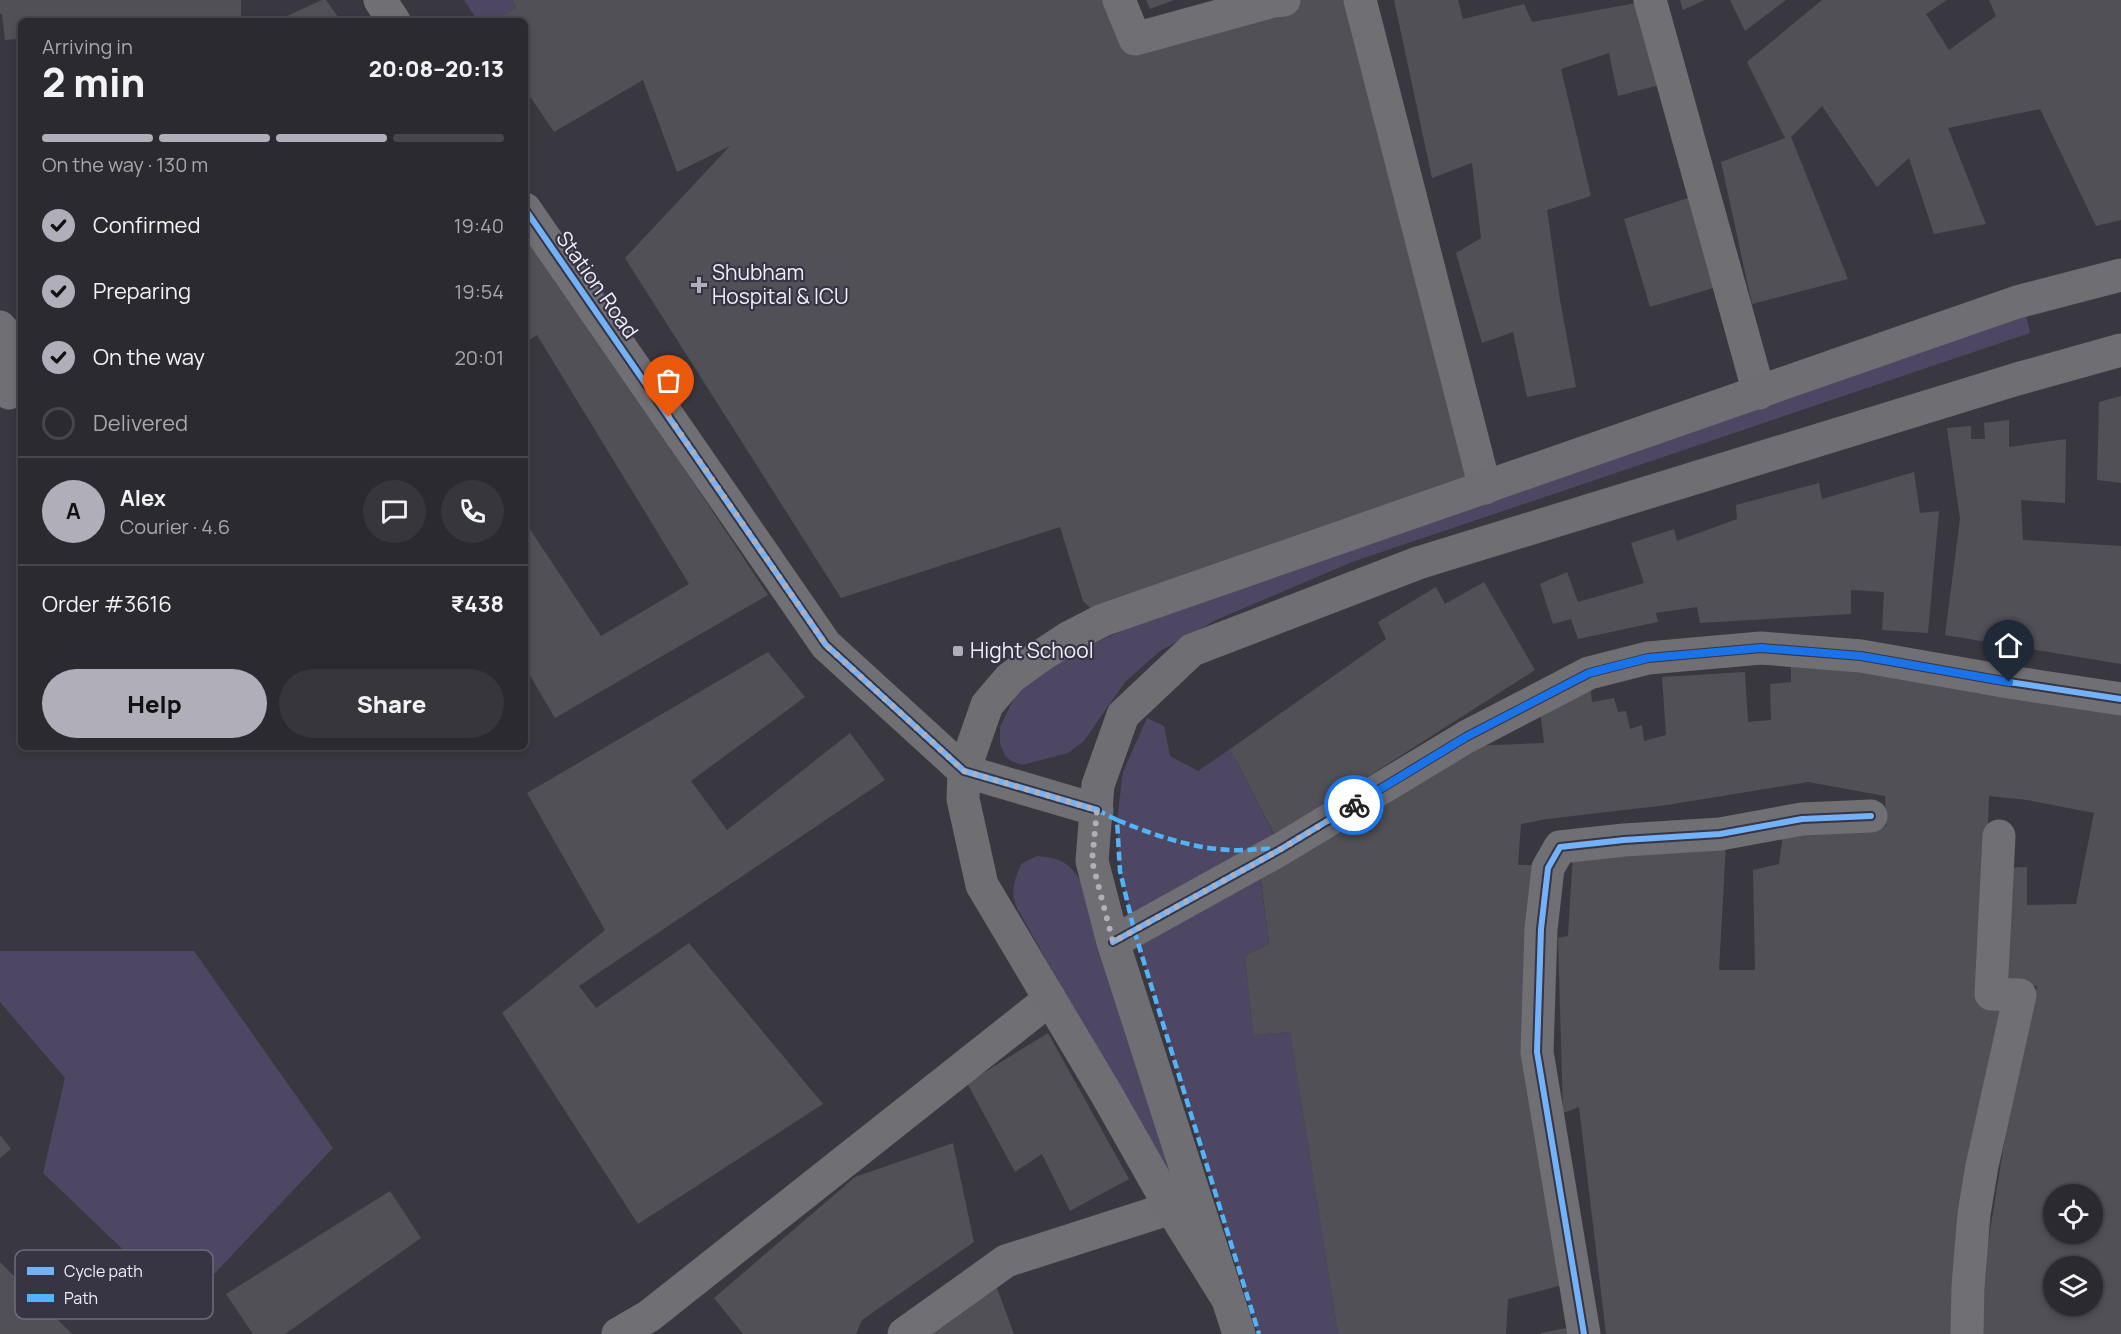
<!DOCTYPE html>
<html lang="en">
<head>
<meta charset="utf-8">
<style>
	body { margin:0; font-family:Manrope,sans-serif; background:#37363c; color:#f1f3f6; height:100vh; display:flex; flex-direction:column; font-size:22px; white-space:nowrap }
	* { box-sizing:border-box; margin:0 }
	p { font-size:20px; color:#a6a7ab }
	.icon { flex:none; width:33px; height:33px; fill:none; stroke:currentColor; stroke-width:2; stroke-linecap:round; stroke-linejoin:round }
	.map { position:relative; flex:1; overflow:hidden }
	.panel { position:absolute; left:18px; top:18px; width:510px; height:732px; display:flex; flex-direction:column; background:#2b2a30; border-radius:9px; box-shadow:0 3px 9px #0003,0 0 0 2px #47464c }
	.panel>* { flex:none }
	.controls { position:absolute; left:2043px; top:1184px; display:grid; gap:12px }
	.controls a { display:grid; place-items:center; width:60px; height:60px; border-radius:50%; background:#2b2a30; box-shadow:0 3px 9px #0003,0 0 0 2px #47464c; font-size:30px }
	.pin { position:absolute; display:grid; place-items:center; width:51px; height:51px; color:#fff; margin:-62px -26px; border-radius:50% 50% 50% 0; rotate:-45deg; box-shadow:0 0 6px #0007 }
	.pin .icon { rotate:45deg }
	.courier { position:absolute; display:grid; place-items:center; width:60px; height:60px; margin:-30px; border:4px solid #1a73e8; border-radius:50%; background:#fff; color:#222; box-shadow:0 2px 8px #0007 }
	.overview em { font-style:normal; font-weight:800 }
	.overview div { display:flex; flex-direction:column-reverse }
	.overview { display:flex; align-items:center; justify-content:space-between; height:102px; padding:0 24px }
	h1 { font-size:39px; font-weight:800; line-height:45px }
	.bar { display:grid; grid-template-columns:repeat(4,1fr); gap:9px 6px; align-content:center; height:72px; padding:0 24px }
	.bar i { height:8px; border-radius:4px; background:#47464c }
	.bar .selected { background:#b0aeb8 }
	.bar p { grid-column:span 4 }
	.line { display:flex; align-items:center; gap:15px; padding:0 24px; border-top:2px solid #47464c }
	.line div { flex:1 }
	.round { display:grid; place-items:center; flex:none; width:63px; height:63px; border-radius:32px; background:#37363c }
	ol { padding:0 24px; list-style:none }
	li { display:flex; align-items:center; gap:18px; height:66px }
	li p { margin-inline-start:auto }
	li .icon { padding:6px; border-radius:50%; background:#b0aeb8; color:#111; stroke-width:4 }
	li:last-child { color:#a6a7ab }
	li i { width:33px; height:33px; border:3px solid #47464c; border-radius:50% }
	.cta { display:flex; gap:12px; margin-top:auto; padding:12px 24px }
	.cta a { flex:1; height:69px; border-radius:36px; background:#b0aeb8; color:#111; font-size:24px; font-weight:800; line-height:69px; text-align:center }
	.cta a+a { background:#37363c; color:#f1f3f6 }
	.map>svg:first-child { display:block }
	.green { fill:#4e4763 }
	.building { fill:#515057; fill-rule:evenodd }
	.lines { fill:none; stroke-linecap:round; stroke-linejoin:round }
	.minor { stroke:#706f74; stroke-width:33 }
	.highway { stroke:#6f6e73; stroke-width:33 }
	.quiet { stroke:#52b3f8; stroke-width:4.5; stroke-dasharray:9 4.5; stroke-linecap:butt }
	.cycleway-casing { stroke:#373444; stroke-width:10 }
	.cycleway { stroke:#73b2f8; stroke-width:6 }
	.done { stroke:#b0aeb8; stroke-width:6; stroke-dasharray:0 10.8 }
	.route { stroke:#1a73e8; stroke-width:8 }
	.poi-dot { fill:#b0aeb8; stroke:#373444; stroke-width:2 }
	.labels { text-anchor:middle; stroke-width:4.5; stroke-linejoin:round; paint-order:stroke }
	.poi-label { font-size:21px; fill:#f0eef9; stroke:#373444; text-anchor:start }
	.street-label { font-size:21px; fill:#f0eef9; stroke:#373444 }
	.key { fill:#373444; stroke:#6e6c7a; stroke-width:1.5 }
	.key-label { font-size:16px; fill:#f0eef9 }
</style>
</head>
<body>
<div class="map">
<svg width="2121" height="1334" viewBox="0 0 2121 1334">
	<rect width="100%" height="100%" fill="#393840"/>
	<path class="green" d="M464 0H512L516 7 495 21H478Z
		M2026 315 2030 333 1352 562 1216 620 1160 651 1125 682 1084 741 1068 753 1022 765 1011 761 1005 756 1000 743V727L1019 688 1063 658 1166 610Z
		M1147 718 1164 726 1170 756 1198 771 1230 749 1281 849 1258 862 1269 944 1245 955 1253 1035 1290 1032 1338 1334H1258L1134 930 1120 871 1117 820 1123 772Z
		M1037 856C1061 858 1070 863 1082 883L1188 1210 1017 908C1010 890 1014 882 1021 864Z
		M0 951H194L333 1148 183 1307 43 1173 65 1078 0 1002Z"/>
	<path class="building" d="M0 0H241V21H21V39L5 40 2 14H0Z
		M322 0H326L341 21H276Z
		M512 0H1119L1135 39 1284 0H1360L1485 488 1103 620 1083 601 1060 527 841 598 625 258 730 146 677 172 643 80 554 132 525 89V21H495L516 7Z
		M1146 0H1174L1150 9Z
		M1394 0H1458L1463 19 1524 4 1532 22 1642 2 1663 84 1618 96 1609 53 1561 69 1591 196 1547 210 1560 300 1576 387 1527 397 1513 332 1482 343 1456 253 1481 238 1472 163 1432 178Z
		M1680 0H1705L1683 10Z
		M1730 0H1786L1745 31Z
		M1822 0H1947L1926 14 1949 50 1996 16 1989 0H2121V220L2096 226 2040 109 1948 128 1986 224 1934 234 1909 158 1877 187 1822 106 1791 137 1848 279 1752 304 1721 162 1785 138 1747 62Z
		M1688 198 1713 288 1650 307 1624 219Z
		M533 241 768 595 555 718 525 667V522L601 636 689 584 537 335 525 343V246Z
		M2121 396V483L2097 480 2099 402Z
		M2009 420V447L2066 439 2065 503 2021 500 2023 540 2121 546V664L1945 635 1960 519 1947 428 1971 426V439H1985L1984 423Z
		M1914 472 1920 513 1939 511 1928 633 1882 630 1884 592 1851 590V614L1700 623 1697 607 1656 613 1658 622 1578 639 1571 619 1553 624 1540 584 1567 572 1578 602 1644 583 1631 543 1674 529 1677 541 1737 519 1736 505 1819 483 1822 499Z
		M1484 582 1535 670 1275 836 1230 749 1386 639 1378 622 1436 587 1445 604Z
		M768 652 805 697 691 781 727 830 850 733 885 780 579 986 596 1008 689 943 823 1104 638 1224 502 1013 605 930 527 793Z
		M1791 661 2121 706V1334H1981L1983 1274 2005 1138 2037 986 2002 982 2004 868 2027 867V905L2076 904 2094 813 2027 800 1989 796 1982 1000 2009 1005 1959 1334H1606L1579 1107 1563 1113 1558 938 1568 936 1573 853 1726 844 1719 970H1755L1753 870 1779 864 1784 828 1886 826 1885 796 1808 782 1667 805 1547 819 1521 824 1518 865H1537L1563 1285 1508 1299 1506 1334H1338L1290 1032 1253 1035 1245 955 1269 944 1260 873 1471 746 1544 743 1540 710 1590 684 1592 702 1614 698 1618 712 1626 711 1630 729 1642 725 1644 741 1666 735 1662 677 1745 672 1748 722 1771 720 1770 684 1791 682ZM2054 1194H2092V1233H2054ZM2054 1266H2092V1305H2054Z
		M1048 1033 1129 1179 1070 1211 1042 1154 1015 1172 967 1083Z
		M0 1135 11 1149 0 1158Z
		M953 1143 974 1242 862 1320 856 1334H743L714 1298 855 1177Z
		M390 1191 421 1238 285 1334H253L226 1294Z
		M0 1262 72 1334H0Z
		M997 1288 1014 1334H927Z
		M1571 1327V1334H1541V1333Z"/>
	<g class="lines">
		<path class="minor" d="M380 0 394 21
			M1119 0 1135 39 1273 1 1284 0
			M1360 0 1485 488
			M1650 0 1759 393
			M525 209 826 645 964 771 1097 810
			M0 327 14 343 9 393
			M1113 942 1281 849 1466 737 1589 673 1648 658 1761 648 1861 656 2009 682 2121 699
			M618 1334 649 1316 1050 999
			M904 1334 1006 1261 1171 1208
			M1584 1334 1537 1052 1541 929 1548 868 1560 847 1624 840 1720 834 1802 819 1871 816
			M1967 1334 1968 1286 1974 1214 1982 1166 2020 995 1991 994 1999 836"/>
		<path class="highway" d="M1227 1298 1171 1208 1107 1095 982 885 963 799 964 771 987 705 1010 678 1036 659 1068 638 1103 620 2017 302 2121 275
			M1239 1334 1113 942 1092 861 1098 785 1123 715 1192 650 1418 563 2017 379 2121 350"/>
		<path class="quiet" d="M1097 810 1117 820 1120 871 1134 930 1259 1334
			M1117 820C1154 835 1190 848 1230 850 1246 851 1262 848 1277 849"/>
		<defs>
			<path id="cycleway" d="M525 209 826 645 964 771 1097 810
				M1113 942 1281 849 1466 737 1589 673 1648 658 1761 648 1861 656 2009 682 2121 699
				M1584 1334 1537 1052 1541 929 1548 868 1560 847 1624 840 1720 834 1802 819 1871 816"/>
		</defs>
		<use href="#cycleway" class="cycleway-casing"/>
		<use href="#cycleway" class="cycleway"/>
	</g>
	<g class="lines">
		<path class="done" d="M669 417 826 645 964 771 1097 810 1092 861 1113 942 1281 849 1354 805"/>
		<path class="route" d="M1354 805 1466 737 1589 673 1648 658 1761 648 1861 656 2009 682"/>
	</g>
	<g class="poi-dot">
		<path d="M696 276h6v6h6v6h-6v6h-6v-6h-6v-6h6z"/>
		<rect x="952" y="645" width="12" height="12" rx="3"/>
	</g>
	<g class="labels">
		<g class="poi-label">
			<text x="712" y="280">Shubham<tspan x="712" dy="24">Hospital &amp; ICU</tspan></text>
			<text x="970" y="658">Hight School</text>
		</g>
		<g class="street-label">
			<text transform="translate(597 285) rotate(55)" y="7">Station Road</text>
		</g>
	</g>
	<rect x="15" y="1250" width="198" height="69" rx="9" class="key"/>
	<rect x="27" y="1267" width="27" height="8" fill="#73b2f8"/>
	<rect x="27" y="1294" width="27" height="8" fill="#52b3f8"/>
	<g class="key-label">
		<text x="64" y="1277">Cycle path</text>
		<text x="64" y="1304">Path</text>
	</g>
</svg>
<div class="controls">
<a><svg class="icon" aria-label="locate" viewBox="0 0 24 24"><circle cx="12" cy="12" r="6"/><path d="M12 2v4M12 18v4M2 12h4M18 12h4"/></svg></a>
<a><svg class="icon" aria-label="layers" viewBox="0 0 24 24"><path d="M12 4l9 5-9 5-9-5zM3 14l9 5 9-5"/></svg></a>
</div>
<div class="pin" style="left:669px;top:417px;background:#ea580c"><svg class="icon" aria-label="bag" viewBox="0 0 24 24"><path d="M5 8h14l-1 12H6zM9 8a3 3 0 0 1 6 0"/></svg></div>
<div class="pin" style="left:2009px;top:682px;background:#1f2937"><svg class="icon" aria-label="home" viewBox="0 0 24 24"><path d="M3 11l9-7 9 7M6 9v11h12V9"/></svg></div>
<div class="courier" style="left:1354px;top:805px"><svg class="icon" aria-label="bike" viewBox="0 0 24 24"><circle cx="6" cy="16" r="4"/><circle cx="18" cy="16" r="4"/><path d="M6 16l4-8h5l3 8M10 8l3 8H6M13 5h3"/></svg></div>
<section class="panel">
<div class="overview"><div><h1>2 min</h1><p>Arriving in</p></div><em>20:08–20:13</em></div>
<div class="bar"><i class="selected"></i><i class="selected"></i><i class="selected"></i><i></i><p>On the way · 130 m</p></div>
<ol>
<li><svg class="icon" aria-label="check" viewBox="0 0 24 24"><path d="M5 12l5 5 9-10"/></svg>Confirmed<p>19:40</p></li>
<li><svg class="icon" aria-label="check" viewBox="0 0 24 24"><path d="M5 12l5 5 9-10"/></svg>Preparing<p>19:54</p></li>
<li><svg class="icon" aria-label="check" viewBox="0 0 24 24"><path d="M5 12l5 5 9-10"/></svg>On the way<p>20:01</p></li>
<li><i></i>Delivered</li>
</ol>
<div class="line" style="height:108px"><b class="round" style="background:#b0aeb8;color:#111">A</b><div><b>Alex</b><p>Courier · 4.6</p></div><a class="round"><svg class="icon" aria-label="chat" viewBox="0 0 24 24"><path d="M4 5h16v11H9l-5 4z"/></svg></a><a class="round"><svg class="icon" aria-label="phone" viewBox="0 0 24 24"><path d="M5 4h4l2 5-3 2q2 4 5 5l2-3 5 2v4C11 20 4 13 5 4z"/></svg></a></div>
<div class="line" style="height:78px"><div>Order #3616</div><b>₹438</b></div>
<div class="cta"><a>Help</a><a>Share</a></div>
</section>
</div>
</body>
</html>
